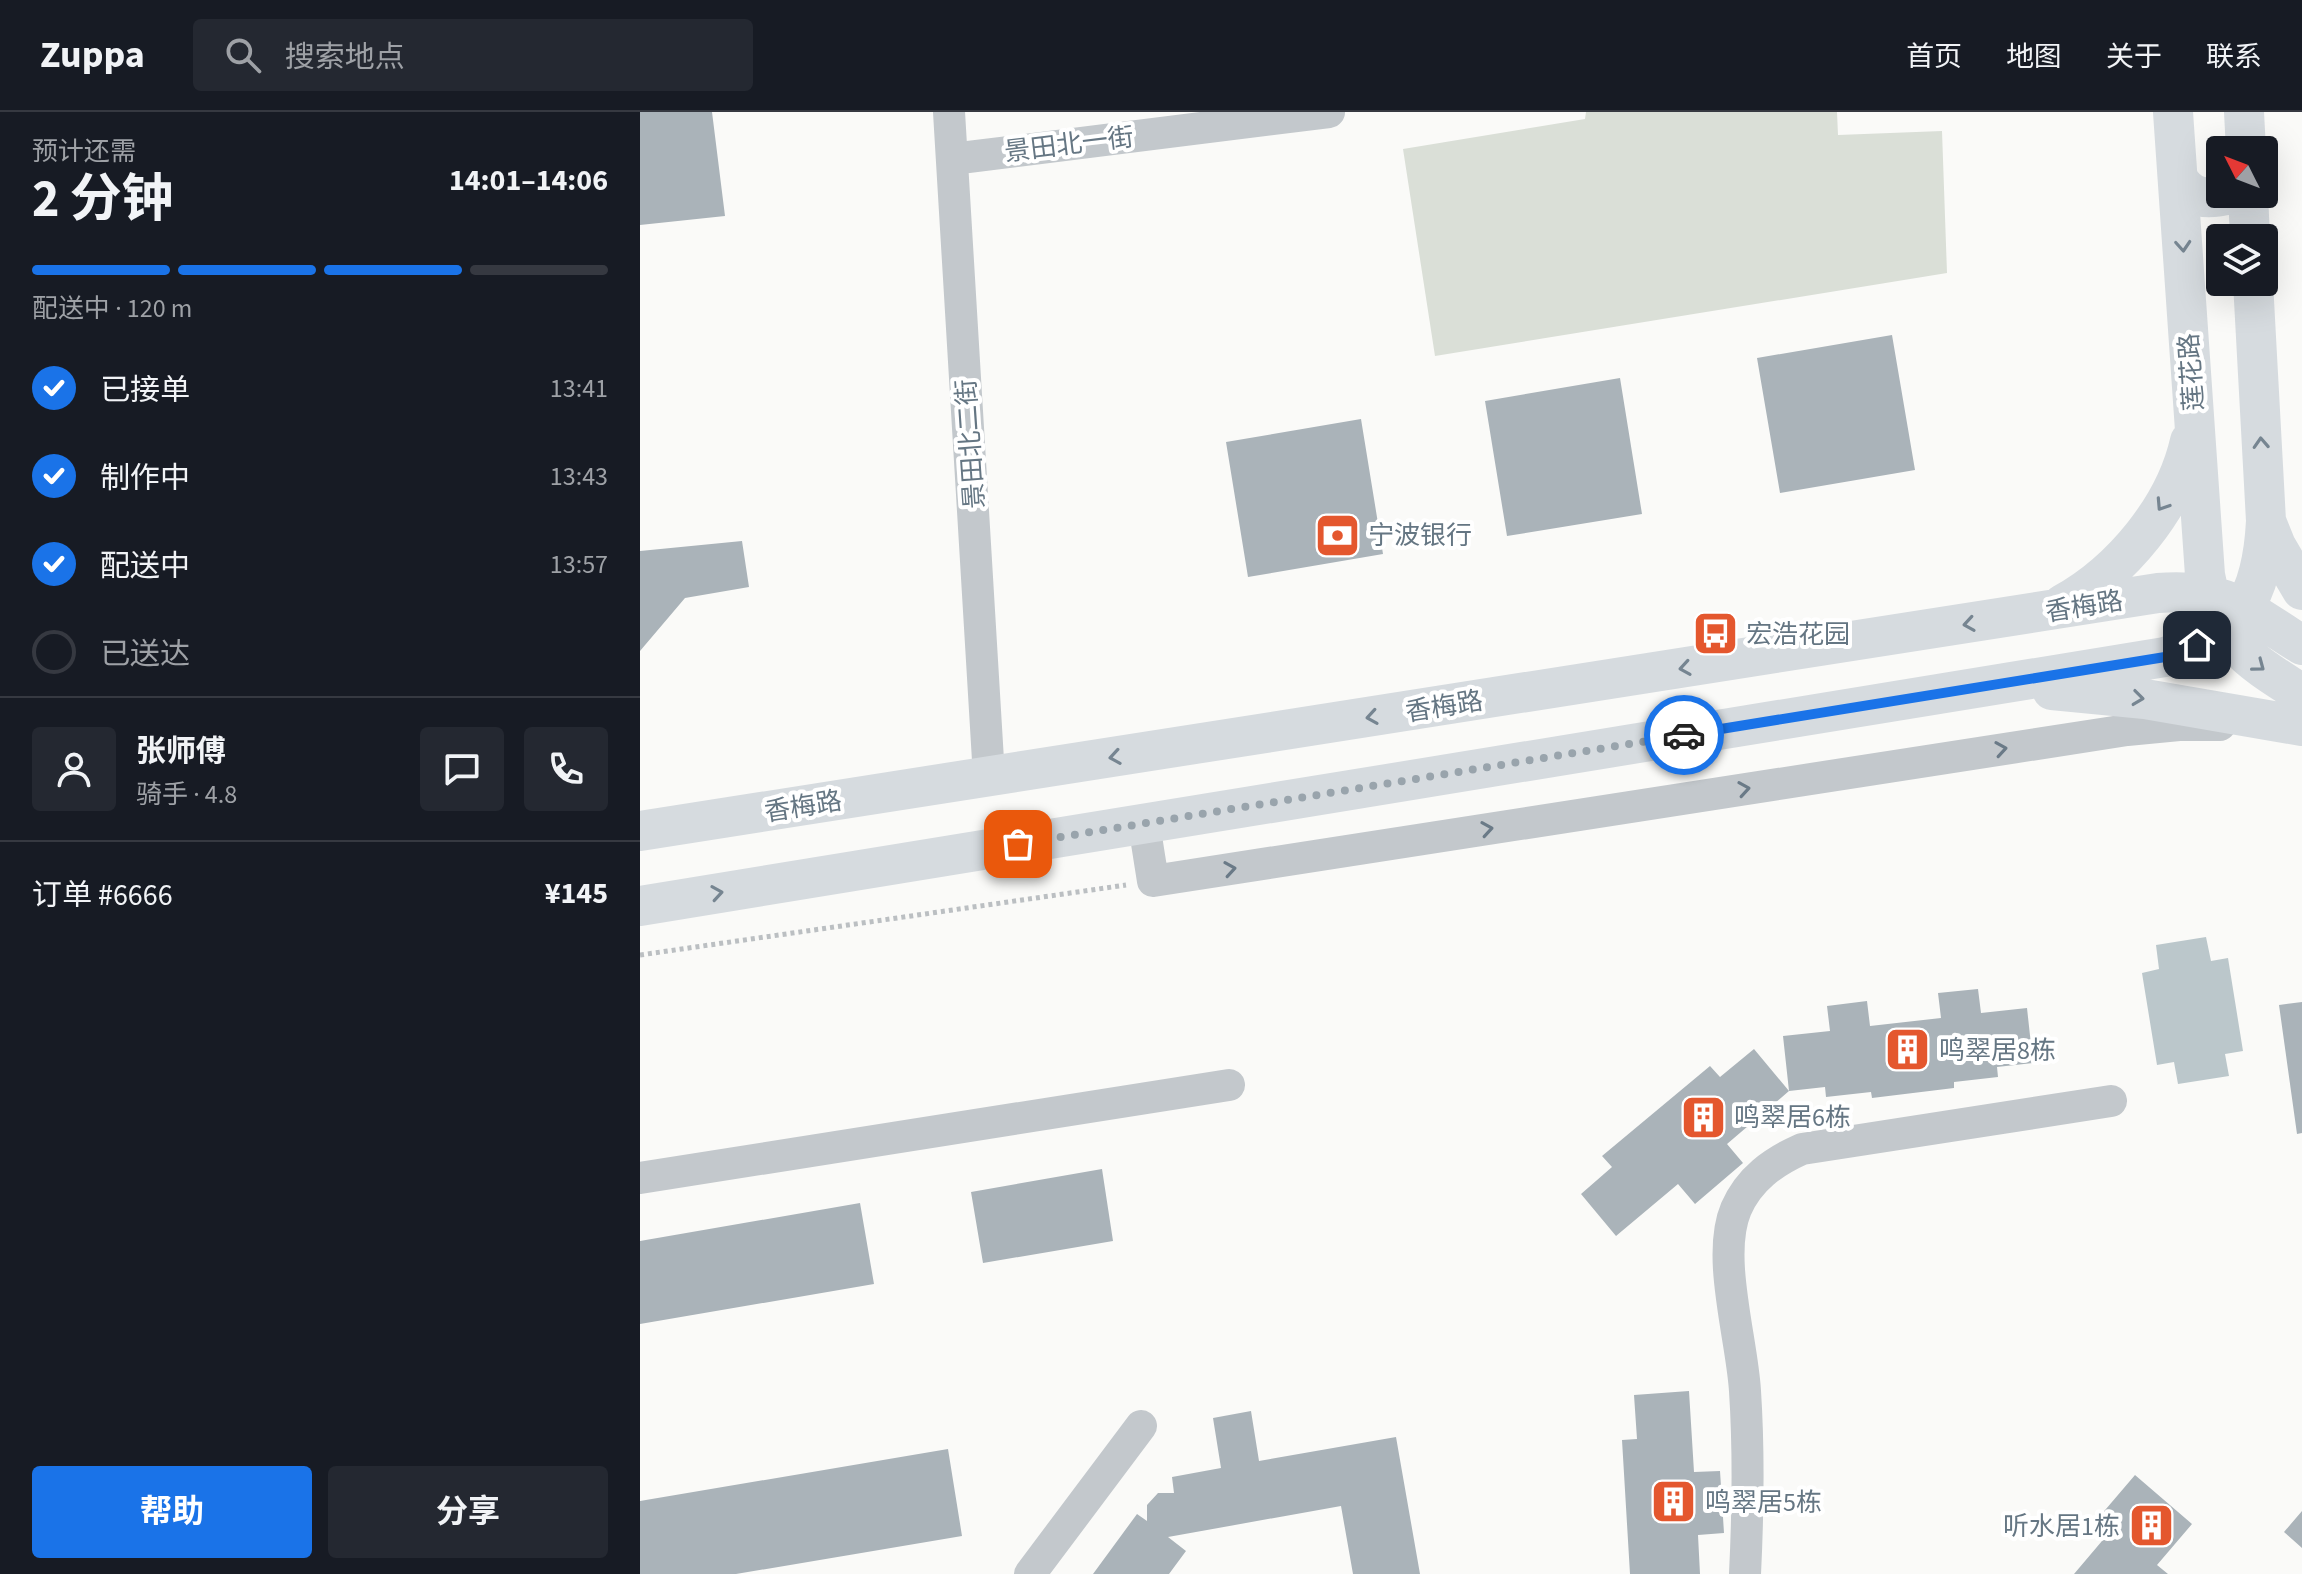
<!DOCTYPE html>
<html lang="zh">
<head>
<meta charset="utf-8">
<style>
	body { margin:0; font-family:"Source Sans 3","Noto Sans SC",sans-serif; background:#242831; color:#f1f3f6; height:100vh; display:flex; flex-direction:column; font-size:30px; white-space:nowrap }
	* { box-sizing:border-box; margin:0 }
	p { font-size:26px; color:#9ea1a6 }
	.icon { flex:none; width:44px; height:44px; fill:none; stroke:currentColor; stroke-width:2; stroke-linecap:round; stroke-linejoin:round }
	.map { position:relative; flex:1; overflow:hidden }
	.drawer { display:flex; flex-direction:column; background:#171b24; width:640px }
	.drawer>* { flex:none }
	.needle { width:52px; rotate:312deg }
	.tools { position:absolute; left:1566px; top:24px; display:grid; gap:16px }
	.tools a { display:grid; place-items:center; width:72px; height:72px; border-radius:8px; background:#171b24; box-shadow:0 8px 32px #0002; font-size:40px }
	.pin { position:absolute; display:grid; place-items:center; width:68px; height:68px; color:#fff; margin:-34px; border-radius:16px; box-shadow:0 4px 12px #0006 }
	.courier { position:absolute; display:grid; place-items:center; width:80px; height:80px; margin:-40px; border:6px solid #1a73e8; border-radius:50%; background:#fff; color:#222; box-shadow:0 2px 10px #0007 }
	.head em { font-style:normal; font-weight:700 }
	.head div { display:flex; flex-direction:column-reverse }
	.head { display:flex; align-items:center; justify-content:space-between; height:136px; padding:0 32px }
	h1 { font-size:52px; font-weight:700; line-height:60px }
	.bar { display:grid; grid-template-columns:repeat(4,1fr); gap:12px 8px; align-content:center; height:96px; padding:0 32px }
	.bar i { height:10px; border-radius:6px; background:#363941 }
	.bar .selected { background:#1a73e8 }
	.bar p { grid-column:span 4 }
	.line { display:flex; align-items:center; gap:20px; padding:0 32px; border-top:2px solid #363941 }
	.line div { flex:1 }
	.round { display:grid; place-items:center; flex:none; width:84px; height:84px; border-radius:8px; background:#242831 }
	ol { padding:0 32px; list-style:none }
	li { display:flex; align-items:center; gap:24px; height:88px }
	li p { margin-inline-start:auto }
	li .icon { padding:8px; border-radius:50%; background:#1a73e8; color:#fff; stroke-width:4 }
	li:last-child { color:#9ea1a6 }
	li i { width:44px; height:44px; border:4px solid #363941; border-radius:50% }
	.primary-button { display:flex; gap:16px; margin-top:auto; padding:16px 32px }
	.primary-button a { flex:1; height:92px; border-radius:8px; background:#1a73e8; color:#fff; font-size:32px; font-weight:700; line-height:92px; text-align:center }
	.primary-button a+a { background:#242831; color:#f1f3f6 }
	header { display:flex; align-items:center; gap:48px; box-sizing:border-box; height:112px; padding:0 40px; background:#171b24; border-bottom:2px solid #363941 }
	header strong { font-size:38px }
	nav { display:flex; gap:44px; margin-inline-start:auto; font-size:28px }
	.search { width:560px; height:72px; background:#242831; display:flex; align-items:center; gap:20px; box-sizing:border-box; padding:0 28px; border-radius:8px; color:#9ea1a6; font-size:30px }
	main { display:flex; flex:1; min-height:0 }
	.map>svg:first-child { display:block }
	.green { fill:#dadfd7 }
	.water { fill:#bbc7cb }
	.building { fill:#aab3b9 }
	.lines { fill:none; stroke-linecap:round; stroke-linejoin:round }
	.path { stroke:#bbbfc2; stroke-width:5; stroke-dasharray:4 4; stroke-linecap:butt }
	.minor { stroke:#c3c8cc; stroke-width:32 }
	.major { stroke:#d6dbdf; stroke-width:40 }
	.oneway { stroke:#768591 }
	.oneway2 { stroke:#6a7a87 }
	.done { stroke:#99a4ac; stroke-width:8; stroke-dasharray:0 14.4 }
	.route { stroke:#1a73e8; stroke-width:10 }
	.labels { text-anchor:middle; stroke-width:8; stroke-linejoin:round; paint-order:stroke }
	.street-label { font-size:26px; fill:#657683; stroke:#fff }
	.poi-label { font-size:26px; fill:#657683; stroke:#fff; text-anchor:start }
</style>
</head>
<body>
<header>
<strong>Zuppa</strong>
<div class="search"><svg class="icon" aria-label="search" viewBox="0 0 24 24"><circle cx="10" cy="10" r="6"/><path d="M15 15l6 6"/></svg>搜索地点</div>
<nav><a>首页</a><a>地图</a><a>关于</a><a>联系</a></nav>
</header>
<main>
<section class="drawer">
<div class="head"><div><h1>2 分钟</h1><p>预计还需</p></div><em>14:01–14:06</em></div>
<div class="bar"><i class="selected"></i><i class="selected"></i><i class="selected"></i><i></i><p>配送中 · 120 m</p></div>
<ol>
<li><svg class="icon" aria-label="check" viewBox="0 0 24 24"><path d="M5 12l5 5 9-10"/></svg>已接单<p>13:41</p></li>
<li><svg class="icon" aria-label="check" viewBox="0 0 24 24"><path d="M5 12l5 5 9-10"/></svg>制作中<p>13:43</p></li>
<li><svg class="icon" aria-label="check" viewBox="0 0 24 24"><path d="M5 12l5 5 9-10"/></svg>配送中<p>13:57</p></li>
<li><i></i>已送达</li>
</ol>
<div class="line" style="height:144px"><a class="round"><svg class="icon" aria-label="person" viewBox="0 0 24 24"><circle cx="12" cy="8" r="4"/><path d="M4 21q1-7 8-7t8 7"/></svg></a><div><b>张师傅</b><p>骑手 · 4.8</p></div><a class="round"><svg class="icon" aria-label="chat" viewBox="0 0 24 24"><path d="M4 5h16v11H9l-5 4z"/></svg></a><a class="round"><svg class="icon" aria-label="phone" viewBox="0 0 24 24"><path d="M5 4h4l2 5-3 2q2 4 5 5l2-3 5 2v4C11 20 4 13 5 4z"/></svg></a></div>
<div class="line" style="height:104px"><div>订单 #6666</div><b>¥145</b></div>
<div class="primary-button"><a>帮助</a><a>分享</a></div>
</section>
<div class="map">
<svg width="1662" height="1462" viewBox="0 0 1662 1462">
	<rect width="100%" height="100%" fill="#fafaf8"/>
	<path class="green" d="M946 0H1197L1198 23 1302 19 1307 161 795 244 763 37 945 7Z"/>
	<path class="water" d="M1566 825 1571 849 1588 846 1603 939 1585 942 1589 964 1538 972 1534 950 1517 953 1502 861 1519 857 1516 833Z"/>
	<path class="building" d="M0 0H72L85 104 0 113Z
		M1252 223 1275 358 1140 381 1117 246Z
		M980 266 1002 402 867 424 845 289Z
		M721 307 743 442 608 465 586 330Z
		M102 429 109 475 45 486 0 539V439Z
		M1338 877 1341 901 1387 896 1393 951 1357 955 1358 965 1314 970V976L1232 986 1231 980 1186 985 1185 975 1149 979 1143 924 1190 919 1187 894 1227 889 1230 914 1301 906 1298 881Z
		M1662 890V1021L1657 1022 1639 893Z
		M1114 937 1149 979 1087 1032 1103 1051 1055 1092 1038 1072 976 1124 941 1082 972 1055 962 1044 1070 954 1080 965Z
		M462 1057 473 1129 343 1151 331 1080Z
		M220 1091 234 1172 0 1212V1129Z
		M1049 1279 1054 1360 1080 1359 1084 1421 1058 1423 1060 1462H990L982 1328 997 1327 994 1283Z
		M611 1299 619 1349 756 1325 780 1462H713L701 1394 528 1425 546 1439 529 1462H453L497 1402 507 1409V1393L518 1381H534L532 1365 581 1356 573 1306Z
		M308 1337 322 1424 96 1462H0V1389Z
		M1495 1363 1552 1412 1517 1453 1528 1462H1434L1473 1416 1460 1404Z
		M1662 1399V1436L1644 1420Z"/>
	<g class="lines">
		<path class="path" d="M0 843 486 773"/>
		<path class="minor" d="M309 0 349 665
			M312 47 689 0
			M504 712 513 769 1487 618 1539 613H1580
			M0 1066 589 973
			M390 1462 501 1314
			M1105 1462C1108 1401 1109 1340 1105 1279 1102 1227 1076 1144 1096 1097 1109 1067 1133 1050 1162 1037L1471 989"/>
		<path class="major" d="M1533 0 1565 463C1578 530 1607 547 1662 582
			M1604 0 1606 38
			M1538 66C1550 88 1568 88 1591 82
			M1608 82 1610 126
			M1626 409 1636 434 1662 478
			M1423 492C1481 460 1535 396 1550 329
			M1412 578 1505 587 1662 614
			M0 719 1518 481C1586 475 1608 500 1662 533
			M0 794 1525 545C1601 522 1622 486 1626 409L1613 170"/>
	</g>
	<defs><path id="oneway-chevron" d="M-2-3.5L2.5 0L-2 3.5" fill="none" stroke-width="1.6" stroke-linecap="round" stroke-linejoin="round" transform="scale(2)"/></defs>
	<g class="oneway">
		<use href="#oneway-chevron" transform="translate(1543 134) rotate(86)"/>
		<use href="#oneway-chevron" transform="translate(1621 331) rotate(-93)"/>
		<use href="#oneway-chevron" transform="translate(1522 393) rotate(123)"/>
		<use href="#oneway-chevron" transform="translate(1329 512) rotate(171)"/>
		<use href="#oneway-chevron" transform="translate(1619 554) rotate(37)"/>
		<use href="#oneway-chevron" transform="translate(1045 556) rotate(171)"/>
		<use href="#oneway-chevron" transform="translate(1498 586) rotate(7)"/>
		<use href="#oneway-chevron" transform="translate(732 605) rotate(171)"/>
		<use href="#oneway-chevron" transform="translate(475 645) rotate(171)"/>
		<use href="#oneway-chevron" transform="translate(77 781) rotate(-9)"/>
	</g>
	<g class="oneway2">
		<use href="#oneway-chevron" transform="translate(1361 637) rotate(-9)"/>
		<use href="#oneway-chevron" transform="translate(1104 677) rotate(-9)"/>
		<use href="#oneway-chevron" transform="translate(847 717) rotate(-9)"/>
		<use href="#oneway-chevron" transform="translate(590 757) rotate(-9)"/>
	</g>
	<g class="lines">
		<path class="done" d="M378 732 1044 623"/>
		<path class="route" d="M1044 623 1525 545 1557 533"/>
	</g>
	<defs>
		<symbol id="bank-square" viewBox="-11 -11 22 22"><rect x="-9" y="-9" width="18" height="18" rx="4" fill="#e4572e" stroke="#fff"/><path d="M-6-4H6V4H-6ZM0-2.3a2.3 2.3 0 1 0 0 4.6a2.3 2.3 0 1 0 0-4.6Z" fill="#fff"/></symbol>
		<symbol id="bus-square" viewBox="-11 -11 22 22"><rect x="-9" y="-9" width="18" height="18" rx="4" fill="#e4572e" stroke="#fff"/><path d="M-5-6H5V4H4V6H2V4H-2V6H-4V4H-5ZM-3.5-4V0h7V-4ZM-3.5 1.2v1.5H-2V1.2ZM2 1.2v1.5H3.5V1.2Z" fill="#fff"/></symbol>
		<symbol id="building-square" viewBox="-11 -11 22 22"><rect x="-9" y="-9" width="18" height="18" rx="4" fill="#e4572e" stroke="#fff"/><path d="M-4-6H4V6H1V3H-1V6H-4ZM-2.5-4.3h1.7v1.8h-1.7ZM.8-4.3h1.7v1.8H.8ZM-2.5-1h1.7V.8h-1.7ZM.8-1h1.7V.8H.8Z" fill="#fff"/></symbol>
	</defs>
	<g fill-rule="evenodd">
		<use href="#bank-square" x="672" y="398" width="51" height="51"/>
		<use href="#bus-square" x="1050" y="496" width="51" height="51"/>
		<use href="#building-square" x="1242" y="912" width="51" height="51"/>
		<use href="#building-square" x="1038" y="980" width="51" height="51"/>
		<use href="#building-square" x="1008" y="1364" width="51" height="51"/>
		<use href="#building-square" x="1486" y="1388" width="51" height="51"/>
	</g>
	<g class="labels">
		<g class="street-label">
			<text transform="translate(429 32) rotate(-7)" y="9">景田北一街</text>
			<text transform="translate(1551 260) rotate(-94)" y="9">莲花路</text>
			<text transform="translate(330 332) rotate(-94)" y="9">景田北二街</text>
			<text transform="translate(1444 494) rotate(-9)" y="9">香梅路</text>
			<text transform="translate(804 594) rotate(-9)" y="9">香梅路</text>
			<text transform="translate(163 694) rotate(-9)" y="9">香梅路</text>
		</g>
		<g class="poi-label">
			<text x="728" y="432">宁波银行</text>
			<text x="1106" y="531">宏浩花园</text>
			<text x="1299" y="947">鸣翠居8栋</text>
			<text x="1094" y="1014">鸣翠居6栋</text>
			<text x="1065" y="1399">鸣翠居5栋</text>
			<text x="1480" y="1423" text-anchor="end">听水居1栋</text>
		</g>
	</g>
</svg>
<div class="tools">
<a><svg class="needle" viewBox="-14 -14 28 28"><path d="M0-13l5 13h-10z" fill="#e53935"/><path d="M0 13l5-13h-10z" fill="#9ea1a6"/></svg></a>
<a><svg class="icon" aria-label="layers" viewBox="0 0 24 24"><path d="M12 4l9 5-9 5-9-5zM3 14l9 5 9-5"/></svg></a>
</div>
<div class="pin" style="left:378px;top:732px;background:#ea580c"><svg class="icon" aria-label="bag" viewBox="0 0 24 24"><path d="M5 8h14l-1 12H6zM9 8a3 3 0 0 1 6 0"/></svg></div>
<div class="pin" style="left:1557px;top:533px;background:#1f2937"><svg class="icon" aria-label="home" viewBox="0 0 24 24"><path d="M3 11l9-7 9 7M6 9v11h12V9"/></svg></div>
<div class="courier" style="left:1044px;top:623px"><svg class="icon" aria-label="car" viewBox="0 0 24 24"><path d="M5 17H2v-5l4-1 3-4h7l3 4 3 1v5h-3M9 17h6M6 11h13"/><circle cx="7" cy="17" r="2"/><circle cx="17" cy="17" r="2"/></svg></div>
</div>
</main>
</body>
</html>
